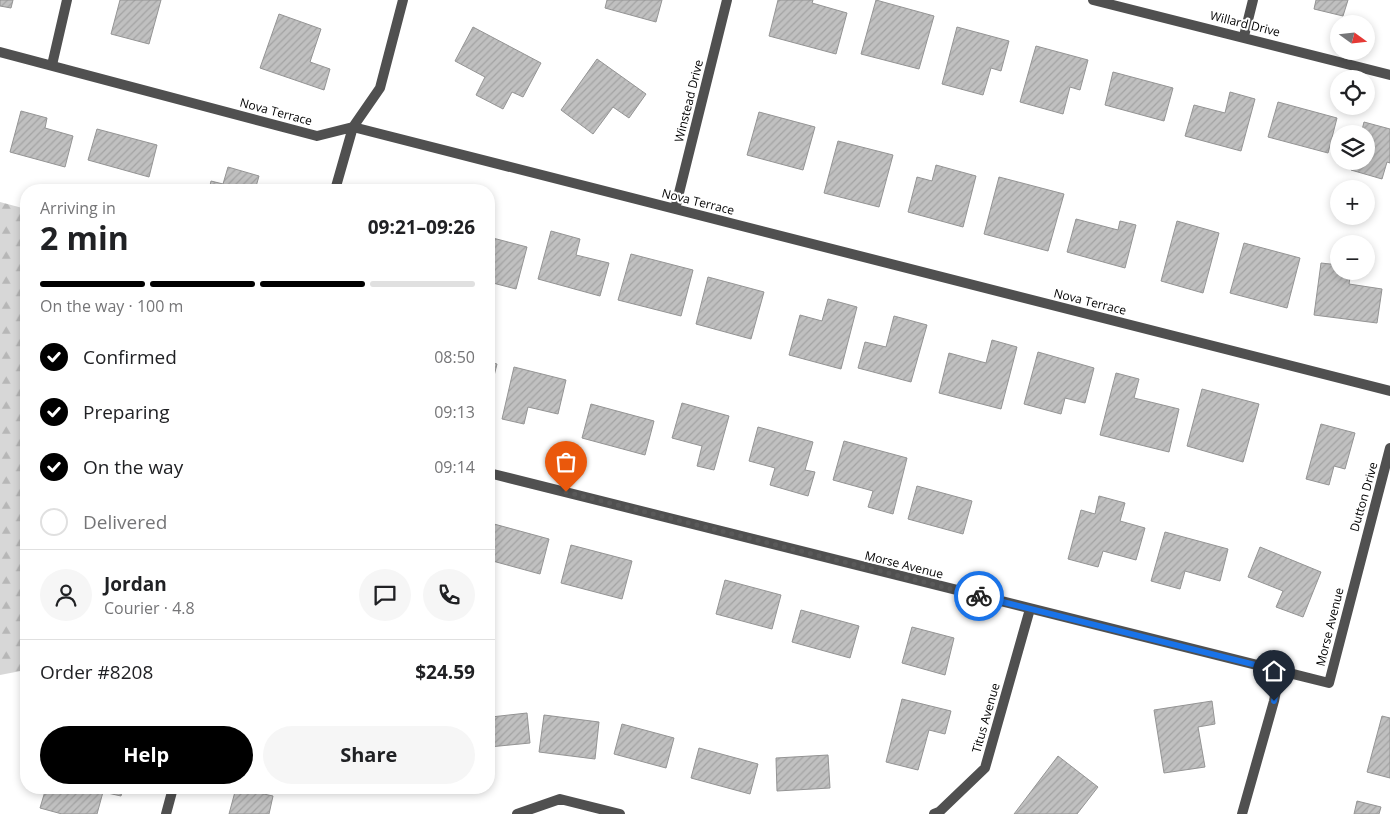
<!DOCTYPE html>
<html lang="en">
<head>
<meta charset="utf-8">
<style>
	body { margin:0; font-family:"Open Sans",sans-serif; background:#f6f6f6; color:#202124; height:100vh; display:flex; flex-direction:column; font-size:19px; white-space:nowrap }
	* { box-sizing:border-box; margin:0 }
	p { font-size:16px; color:#757577 }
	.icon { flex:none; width:28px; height:28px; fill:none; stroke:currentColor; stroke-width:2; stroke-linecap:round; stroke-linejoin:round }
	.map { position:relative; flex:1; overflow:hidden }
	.drawer { position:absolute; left:20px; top:184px; width:475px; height:610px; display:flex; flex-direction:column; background:#fff; border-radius:20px; box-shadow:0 2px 8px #0003 }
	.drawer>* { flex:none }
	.needle { width:32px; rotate:105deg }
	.tools { position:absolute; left:1330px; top:15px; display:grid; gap:10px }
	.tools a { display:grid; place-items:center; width:45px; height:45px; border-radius:50%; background:#fff; box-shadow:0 2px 8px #0003; font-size:25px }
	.pin { position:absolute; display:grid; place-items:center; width:42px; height:42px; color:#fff; margin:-51px -21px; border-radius:50% 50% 50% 0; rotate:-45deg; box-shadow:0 0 5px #0007 }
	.pin .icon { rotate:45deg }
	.courier { position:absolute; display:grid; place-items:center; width:50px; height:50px; margin:-25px; border:4px solid #1a73e8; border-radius:50%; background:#fff; color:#222; box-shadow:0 1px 6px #0007 }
	.overview em { font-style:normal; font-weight:700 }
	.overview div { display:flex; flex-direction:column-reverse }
	.overview { display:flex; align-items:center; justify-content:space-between; height:85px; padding:0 20px }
	h1 { font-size:32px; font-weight:700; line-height:38px }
	.bar { display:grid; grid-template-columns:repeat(4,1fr); gap:8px 5px; align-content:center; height:60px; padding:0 20px }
	.bar i { height:6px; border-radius:4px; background:#e0e0e0 }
	.bar .on { background:#000 }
	.bar p { grid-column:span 4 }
	.line { display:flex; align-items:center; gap:12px; padding:0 20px; border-top:1px solid #e0e0e0 }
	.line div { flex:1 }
	.round { display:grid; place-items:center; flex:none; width:52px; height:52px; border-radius:26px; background:#f6f6f6 }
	ol { padding:0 20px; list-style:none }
	li { display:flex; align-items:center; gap:15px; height:55px }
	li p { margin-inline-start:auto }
	li .icon { padding:5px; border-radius:50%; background:#000; color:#fff; stroke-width:4 }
	li:last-child { color:#757577 }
	li i { width:28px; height:28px; border:2px solid #e0e0e0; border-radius:50% }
	.cta { display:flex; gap:10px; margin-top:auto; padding:10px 20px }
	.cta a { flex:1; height:58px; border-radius:30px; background:#000; color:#fff; font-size:20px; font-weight:700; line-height:58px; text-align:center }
	.cta a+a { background:#f6f6f6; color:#202124 }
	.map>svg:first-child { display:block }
	.forest { fill:url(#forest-firs) }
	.building { fill:url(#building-hatch); stroke:#949494 }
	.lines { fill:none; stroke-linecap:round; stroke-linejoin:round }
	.street { stroke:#505050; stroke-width:10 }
	.done { stroke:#595959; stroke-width:5; stroke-dasharray:0 9 }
	.route { stroke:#1a73e8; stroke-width:6 }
	.labels { text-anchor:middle; stroke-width:4; stroke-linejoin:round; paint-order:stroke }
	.street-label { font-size:12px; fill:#000; stroke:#fff }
</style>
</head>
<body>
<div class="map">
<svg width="1390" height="814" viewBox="0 0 1390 814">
	<defs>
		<pattern id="forest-firs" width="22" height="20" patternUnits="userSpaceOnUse" patternTransform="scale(1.25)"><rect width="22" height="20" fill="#d7d7d7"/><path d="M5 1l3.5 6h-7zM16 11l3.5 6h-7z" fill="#b7b7b7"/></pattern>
		<pattern id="building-hatch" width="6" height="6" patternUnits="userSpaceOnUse" patternTransform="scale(1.25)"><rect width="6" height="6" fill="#c0c0c0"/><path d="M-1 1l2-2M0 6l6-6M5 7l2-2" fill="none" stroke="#a3a3a3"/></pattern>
	</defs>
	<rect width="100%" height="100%" fill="#fff"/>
	<path class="forest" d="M0 202 26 209V670L0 675Z"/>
	<path class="building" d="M0 0H13L11 8 0 6Z
		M120 0H161L149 44 111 34Z
		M607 0H662L656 22 605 8Z
		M778 0H813L812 3 847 13 836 54 769 36Z
		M876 0 934 16 919 69 861 54Z
		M1316 0H1348L1343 16 1314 9Z
		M279 14 321 29 310 62 330 69 324 90 260 68Z
		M473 27 541 63 523 97 512 92 503 109 476 95 485 77 455 61Z
		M957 27 1009 41 1001 71 991 68 983 95 942 84Z
		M1036 46 1088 60 1080 90 1070 87 1063 114 1020 102Z
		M597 59 646 94 629 118 613 107 593 134 561 110Z
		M1113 72 1173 88 1164 121 1105 105Z
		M1230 92 1255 99 1241 151 1185 136 1194 105 1225 113Z
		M1278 102 1337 118 1328 153 1268 137Z
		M21 111 47 118 45 128 73 136 65 167 10 152Z
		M759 112 815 127 803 170 747 155Z
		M1364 122 1390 129V163L1387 162 1382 179 1351 170 1353 161H1366V134H1361Z
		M97 129 157 145 149 177 88 160Z
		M838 141 893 155 879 207 824 193Z
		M936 165 976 176 963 227 908 212 917 177 932 181Z
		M228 167 259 176 255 190H209L211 181 223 184Z
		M999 177 1064 194 1048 251 984 234Z
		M1076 219 1118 230 1120 221 1136 225 1125 268 1067 252Z
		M1177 221 1219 233 1203 293 1161 281Z
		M551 231 580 239 576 255 609 263 600 296 538 279Z
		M489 237 527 247 516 289 489 282Z
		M1244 243 1300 258 1287 308 1230 293Z
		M631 254 693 270 681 316 618 300Z
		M1321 263 1339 265V271H1351L1349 284 1382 289 1377 323 1314 315Z
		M708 277 764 292 751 339 696 324Z
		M828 299 857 307 841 369 789 355 800 315 822 321Z
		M894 316 927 325 911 382 858 368 865 342 886 347Z
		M992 340 1017 347 1001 409 939 393 949 353 986 363Z
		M1038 352 1094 368 1085 403 1065 398 1061 414 1024 404Z
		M489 362 497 364 489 396Z
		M514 367 566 380 558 414 528 407 524 424 502 419Z
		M1116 373 1139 379 1134 398 1179 409 1169 452 1100 435Z
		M1202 389 1259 404 1243 462 1187 446Z
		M682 403 729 416 714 470 697 466 702 446 672 438Z
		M591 404 654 421 645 455 582 438Z
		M1321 424 1355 433 1345 469 1334 466 1329 485 1306 479Z
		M758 427 813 442 805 470 815 472 808 496 770 485 775 468 749 461Z
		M844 441 907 458 893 514 868 507 873 491 833 480Z
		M917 486 972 501 963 534 908 519Z
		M1099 496 1125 503 1120 521 1145 528 1136 560 1103 551 1098 567 1068 559 1081 510 1095 514Z
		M494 524 549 539 540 574 489 560V546Z
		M1165 532 1228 549 1220 581 1185 571 1180 589 1151 581Z
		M571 545 632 561 622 599 561 583Z
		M1260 547 1321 572 1303 617 1276 607 1283 591 1248 577Z
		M725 580 781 595 772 629 716 614Z
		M801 610 859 626 850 658 792 642Z
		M912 627 954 638 945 675 902 663Z
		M902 699 951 711 945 734 929 730 918 770 886 762Z
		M489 701 491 717 527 713 530 743 489 747Z
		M1212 701 1215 724 1198 727 1205 767 1164 773 1154 710Z
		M544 715 599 722 595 759 539 752Z
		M1382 716 1390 718V778L1367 772Z
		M622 724 674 738 666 768 614 754Z
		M699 748 758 764 750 794 691 778Z
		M828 755 830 788 777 791 776 758Z
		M1058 756 1098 787 1077 814H1014Z
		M46 788H123L121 796 103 792 97 814H62L40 808Z
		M236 788 273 796 269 814H229Z
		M1357 801 1381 807 1379 814H1354Z"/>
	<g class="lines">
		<path class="street" d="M1093 0 1390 75
			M1244 36 1253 0
			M0 52 317 136 353 127 1390 391
			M52 65 67 0
			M335 190 353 127 380 88 403 0
			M675 209 727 0
			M489 473 1329 683 1390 448
			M166 814 173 788
			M517 814 560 799 620 814
			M934 814 939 812 985 768 1030 609
			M1242 814 1274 701 1280 671"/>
	</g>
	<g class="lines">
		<path class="done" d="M566 492 979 596"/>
		<path class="route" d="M979 596 1280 671 1274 701"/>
	</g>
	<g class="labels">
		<g class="street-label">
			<text transform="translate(1245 24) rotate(14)" y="4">Willard Drive</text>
			<text transform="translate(689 101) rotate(-76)" y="4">Winstead Drive</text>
			<text transform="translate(276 112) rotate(15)" y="4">Nova Terrace</text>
			<text transform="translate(698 202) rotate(14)" y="4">Nova Terrace</text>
			<text transform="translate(1090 302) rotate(14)" y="4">Nova Terrace</text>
			<text transform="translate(1364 497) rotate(-74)" y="4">Dutton Drive</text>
			<text transform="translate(904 565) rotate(14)" y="4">Morse Avenue</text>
			<text transform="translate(1330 627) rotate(-76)" y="4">Morse Avenue</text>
			<text transform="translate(986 718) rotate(-74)" y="4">Titus Avenue</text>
		</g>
	</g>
</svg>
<div class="tools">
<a><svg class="needle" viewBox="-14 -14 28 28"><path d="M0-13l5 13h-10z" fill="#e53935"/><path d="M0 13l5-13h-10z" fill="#757577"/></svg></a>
<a><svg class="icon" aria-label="locate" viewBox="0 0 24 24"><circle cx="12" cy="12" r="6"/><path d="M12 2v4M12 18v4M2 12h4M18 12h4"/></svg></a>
<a><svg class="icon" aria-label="layers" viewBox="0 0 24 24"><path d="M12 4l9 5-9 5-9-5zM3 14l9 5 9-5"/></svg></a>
<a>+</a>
<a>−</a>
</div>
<div class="pin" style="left:566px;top:492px;background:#ea580c"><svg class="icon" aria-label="bag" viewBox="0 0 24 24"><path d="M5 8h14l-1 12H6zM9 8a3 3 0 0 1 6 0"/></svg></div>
<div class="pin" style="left:1274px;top:701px;background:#1f2937"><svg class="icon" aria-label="home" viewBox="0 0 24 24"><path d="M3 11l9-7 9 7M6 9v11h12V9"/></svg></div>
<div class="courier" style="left:979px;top:596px"><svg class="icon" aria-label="bike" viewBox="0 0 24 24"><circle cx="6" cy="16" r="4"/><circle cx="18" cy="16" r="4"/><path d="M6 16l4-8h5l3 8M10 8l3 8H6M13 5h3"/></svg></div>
<section class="drawer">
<div class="overview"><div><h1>2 min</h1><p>Arriving in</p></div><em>09:21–09:26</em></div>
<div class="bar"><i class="on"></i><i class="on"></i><i class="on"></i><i></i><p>On the way · 100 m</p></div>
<ol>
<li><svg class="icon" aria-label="check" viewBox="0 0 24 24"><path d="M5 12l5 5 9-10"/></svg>Confirmed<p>08:50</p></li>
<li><svg class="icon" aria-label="check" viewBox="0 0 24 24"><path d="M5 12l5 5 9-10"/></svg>Preparing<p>09:13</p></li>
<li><svg class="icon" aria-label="check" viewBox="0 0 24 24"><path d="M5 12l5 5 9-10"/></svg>On the way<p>09:14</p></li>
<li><i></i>Delivered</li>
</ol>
<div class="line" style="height:90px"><a class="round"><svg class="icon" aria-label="person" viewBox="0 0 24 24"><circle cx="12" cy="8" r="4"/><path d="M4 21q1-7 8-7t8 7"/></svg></a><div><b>Jordan</b><p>Courier · 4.8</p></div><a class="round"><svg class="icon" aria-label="chat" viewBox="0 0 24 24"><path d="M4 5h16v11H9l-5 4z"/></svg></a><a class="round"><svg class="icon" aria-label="phone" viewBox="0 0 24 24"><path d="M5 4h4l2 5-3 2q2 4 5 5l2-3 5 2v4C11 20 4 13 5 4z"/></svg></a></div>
<div class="line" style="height:65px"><div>Order #8208</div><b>$24.59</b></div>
<div class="cta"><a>Help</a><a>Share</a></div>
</section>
</div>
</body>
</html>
